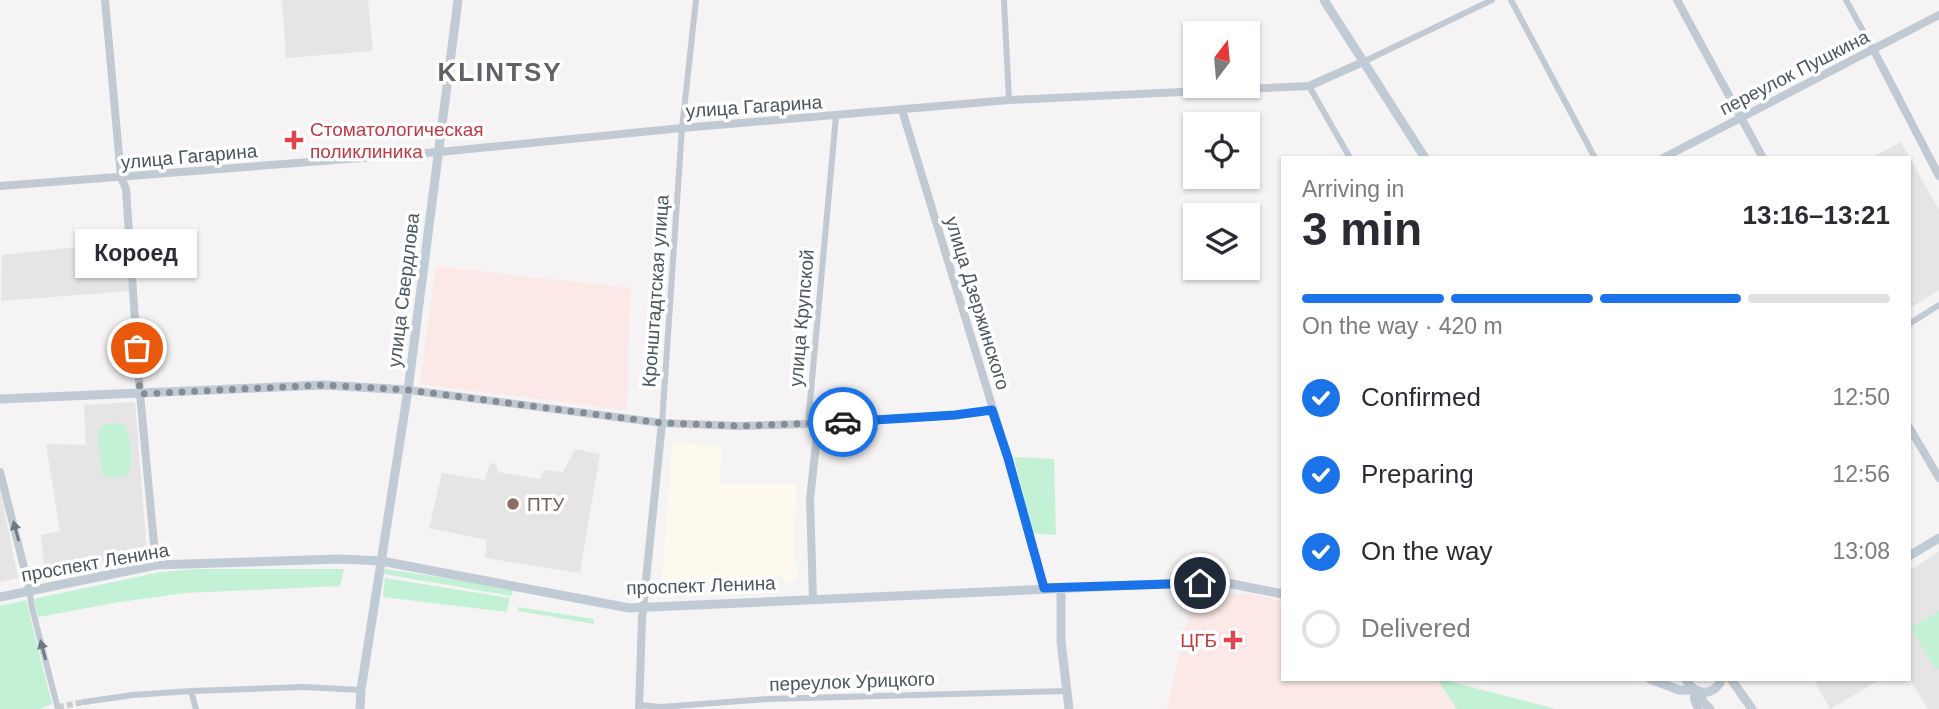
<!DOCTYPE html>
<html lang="en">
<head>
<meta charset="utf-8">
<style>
	body { margin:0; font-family:Helvetica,sans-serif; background:#f2f2f3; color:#2b2b33; height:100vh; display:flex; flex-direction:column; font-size:26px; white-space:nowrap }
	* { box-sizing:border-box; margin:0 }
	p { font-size:23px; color:#7c7c81 }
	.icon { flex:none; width:38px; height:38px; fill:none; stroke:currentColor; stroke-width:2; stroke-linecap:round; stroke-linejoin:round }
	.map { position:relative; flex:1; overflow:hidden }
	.details { position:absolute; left:1281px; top:156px; width:630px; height:525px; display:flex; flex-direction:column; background:#fff; border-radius:0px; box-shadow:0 2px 5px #0004 }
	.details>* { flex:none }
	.needle { width:46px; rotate:16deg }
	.buttons { position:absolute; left:1183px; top:21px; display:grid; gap:14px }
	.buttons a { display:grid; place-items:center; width:77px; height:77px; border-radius:0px; background:#fff; box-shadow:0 2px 5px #0004; font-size:35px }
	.pin { position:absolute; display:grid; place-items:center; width:60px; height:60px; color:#fff; margin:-30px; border:4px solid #fff; border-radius:50%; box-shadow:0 2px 7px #0007 }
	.courier { position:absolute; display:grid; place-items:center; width:70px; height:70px; margin:-35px; border:5px solid #1a73e8; border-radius:50%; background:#fff; color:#222; box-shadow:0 2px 9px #0007 }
	.bubble { position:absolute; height:49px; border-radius:0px; background:#fff; box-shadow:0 2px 5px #0004; font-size:23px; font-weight:700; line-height:49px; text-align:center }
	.headline em { font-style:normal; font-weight:700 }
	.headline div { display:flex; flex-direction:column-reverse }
	.headline { display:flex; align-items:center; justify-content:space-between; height:119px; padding:0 21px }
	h1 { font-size:46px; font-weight:700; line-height:52px }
	.bar { display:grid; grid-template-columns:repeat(4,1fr); gap:10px 7px; align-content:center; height:84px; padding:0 21px }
	.bar i { height:9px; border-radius:5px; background:#e1e1e2 }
	.bar .on { background:#1a73e8 }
	.bar p { grid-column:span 4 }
	ol { padding:0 21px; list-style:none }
	li { display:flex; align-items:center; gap:21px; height:77px }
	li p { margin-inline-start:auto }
	li .icon { padding:7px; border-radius:50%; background:#1a73e8; color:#fff; stroke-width:4 }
	li:last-child { color:#7c7c81 }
	li i { width:38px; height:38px; border:4px solid #e1e1e2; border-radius:50% }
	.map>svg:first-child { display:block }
	.commercial { fill:#fdf9ef }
	.education { fill:#e6e4e5 }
	.medical { fill:#fce8e6 }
	.green { fill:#c3f1d5 }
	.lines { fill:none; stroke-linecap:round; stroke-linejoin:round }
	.minor-tunnel { stroke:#caccce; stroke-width:6; stroke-dasharray:6 3; stroke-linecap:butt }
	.minor { stroke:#c1cad2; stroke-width:6 }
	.tertiary { stroke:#c1cad2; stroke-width:8 }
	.secondary { stroke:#c1cbd6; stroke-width:9 }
	.oneway { fill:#6e7983 }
	.done { stroke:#868d94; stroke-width:7; stroke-dasharray:0 12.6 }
	.route { stroke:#1a73e8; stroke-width:9 }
	.health-dot { fill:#e0444e; stroke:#fff; stroke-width:2.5 }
	.education-dot { fill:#8d6e63; stroke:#fff; stroke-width:2.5 }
	.labels { text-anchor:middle; stroke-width:7; stroke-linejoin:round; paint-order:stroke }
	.street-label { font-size:19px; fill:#4a5661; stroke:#fff }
	.health-label { font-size:19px; fill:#be3a42; stroke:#fff; text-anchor:start }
	.education-label { font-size:19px; fill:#785e54; stroke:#fff; text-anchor:start }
	.district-label { font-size:26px; font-weight:bold; letter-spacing:2px; fill:#5f6368; stroke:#fff }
</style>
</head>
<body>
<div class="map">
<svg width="1939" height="709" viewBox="0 0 1939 709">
	<rect width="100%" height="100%" fill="#f5f3f3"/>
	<path class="commercial" d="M672 442 722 447 720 484H796L794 563 800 573 789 584 780 576 666 586 662 581Z"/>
	<path class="education" d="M282 0H368L373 51 286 58Z
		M1901 142 1939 210V290L1909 309V158L1872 157Z
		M124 242 129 291 1 301 2 255Z
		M135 402 147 554 45 573 41 535 60 531 46 444 86 445 84 405Z
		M575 449 600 454 580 573 485 558 487 540 429 528 442 473 485 480 490 463 496 464 498 472 540 479 544 470 563 472Z
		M0 489 18 578 0 582Z
		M1939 551V709H1928L1909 678V571Z
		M1813 679H1881L1830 709Z"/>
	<path class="medical" d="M436 266 630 288 627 410 420 384Z
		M1252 594 1283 601V679H1437L1457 709H1167L1193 595Z"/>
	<path class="green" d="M121 423C133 431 131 457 130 471L124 477 107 478 101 472 98 430 104 424Z
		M1014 457 1054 459 1056 535 1032 533Z
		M196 569H344L340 586 185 593 120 602 38 617 33 599 161 572Z
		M385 569 513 588 512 596 384 574Z
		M385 578 510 598 507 612 383 597Z
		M26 600 52 704 40 709H0V606Z
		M518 607 594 619V624L518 611Z
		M1939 611V668L1936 670 1911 628Z
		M1437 679H1440L1556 709H1457Z"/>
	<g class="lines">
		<path class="minor-tunnel" d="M58 707 84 702"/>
		<path class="minor" d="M1004 0 1009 100
			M1511 0 1595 158
			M1846 0 1873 49
			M1363 62 1492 0
			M1309 86 1350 158
			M1909 324 1939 305
			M662 423 682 128 696 0
			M808 424 836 116
			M30 591 31 604 58 709
			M191 691 196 709
			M84 702 133 695 191 691 304 687 361 690
			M639 705 661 707 768 699 1067 691"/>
		<path class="tertiary" d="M105 0 121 177 126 189 140 394 156 565
			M1677 0 1763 158
			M1873 49 1939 176
			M902 110 1008 458 1044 588
			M1663 158 1939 15
			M0 186 439 152 682 128 1009 100 1309 86 1363 62
			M408 390 662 423 740 426 808 424 955 415 992 410
			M811 425 818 427 810 499 813 598
			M1909 427 1939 478
			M0 472 30 591
			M1695 690 1694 699 1698 709
			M639 709 642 619 662 423"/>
		<path class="secondary" d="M1324 0 1425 158
			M0 399 324 385 408 390
			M1909 556 1939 538
			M1061 588V641L1069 709
			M0 597 156 565 341 559 381 561 629 608 1182 583 1232 584 1283 594
			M1650 679 1679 690H1694
			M1686 679C1694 696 1714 697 1722 679
			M1731 679 1752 709
			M1701 693 1703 702 1710 709
			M360 709 361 690 408 390 458 0"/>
	</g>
	<defs><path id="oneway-solid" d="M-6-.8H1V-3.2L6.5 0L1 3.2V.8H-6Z" transform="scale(1.75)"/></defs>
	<g class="oneway">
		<use href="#oneway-solid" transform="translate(16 531) rotate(-105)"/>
		<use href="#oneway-solid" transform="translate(43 650) rotate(-105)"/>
	</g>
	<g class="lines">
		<path class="done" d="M137 348 140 394 324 385 408 390 662 423 740 426 843 422"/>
		<path class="route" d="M843 422 955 415 992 410 1008 458 1044 588 1200 583"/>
	</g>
	<g class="health-dot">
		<path d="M290.5 129.5h7v7h7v7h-7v7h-7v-7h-7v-7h7z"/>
		<path d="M1229.5 629.5h7v7h7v7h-7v7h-7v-7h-7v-7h7z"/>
	</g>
	<circle class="education-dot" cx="513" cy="504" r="7"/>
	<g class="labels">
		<g class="street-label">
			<text transform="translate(1794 72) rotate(-27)" y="7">переулок Пушкина</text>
			<text transform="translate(754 106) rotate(-4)" y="7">улица Гагарина</text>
			<text transform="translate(189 156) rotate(-5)" y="7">улица Гагарина</text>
			<text transform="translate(403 290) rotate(-83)" y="7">улица Свердлова</text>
			<text transform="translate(655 291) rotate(-86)" y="7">Кронштадтская улица</text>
			<text transform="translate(978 303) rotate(73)" y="7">улица Дзержинского</text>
			<text transform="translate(801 318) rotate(-85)" y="7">улица Крупской</text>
			<text transform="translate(95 562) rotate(-10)" y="7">проспект Ленина</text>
			<text transform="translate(701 585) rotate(-2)" y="7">проспект Ленина</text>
			<text transform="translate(852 681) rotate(-2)" y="7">переулок Урицкого</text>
		</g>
		<g class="health-label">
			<text x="310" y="136">Стоматологическая<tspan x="310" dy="22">поликлиника</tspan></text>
			<text x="1217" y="647" text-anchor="end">ЦГБ</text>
		</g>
		<g class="education-label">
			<text x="527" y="511">ПТУ</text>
		</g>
		<g class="district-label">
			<text x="500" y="81">KLINTSY</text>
		</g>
	</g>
</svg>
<div class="buttons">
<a><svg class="needle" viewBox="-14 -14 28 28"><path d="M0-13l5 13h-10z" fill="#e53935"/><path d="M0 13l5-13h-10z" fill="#7c7c81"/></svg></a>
<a><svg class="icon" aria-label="locate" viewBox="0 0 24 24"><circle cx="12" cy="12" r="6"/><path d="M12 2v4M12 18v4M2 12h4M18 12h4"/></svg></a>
<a><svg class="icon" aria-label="layers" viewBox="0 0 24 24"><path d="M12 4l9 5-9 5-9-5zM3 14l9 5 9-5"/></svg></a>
</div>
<div class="pin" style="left:137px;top:348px;background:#ea580c"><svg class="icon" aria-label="bag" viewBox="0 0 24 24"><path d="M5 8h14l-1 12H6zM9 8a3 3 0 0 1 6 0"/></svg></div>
<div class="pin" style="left:1200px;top:583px;background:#1f2937"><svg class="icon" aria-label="home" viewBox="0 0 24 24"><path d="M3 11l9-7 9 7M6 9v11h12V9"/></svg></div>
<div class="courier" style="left:843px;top:422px"><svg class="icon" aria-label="car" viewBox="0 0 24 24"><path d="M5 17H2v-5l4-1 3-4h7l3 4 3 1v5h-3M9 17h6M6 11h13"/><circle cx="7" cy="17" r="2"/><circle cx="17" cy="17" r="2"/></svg></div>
<div class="bubble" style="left:75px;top:229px;width:122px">Короед</div>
<section class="details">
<div class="headline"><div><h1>3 min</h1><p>Arriving in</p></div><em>13:16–13:21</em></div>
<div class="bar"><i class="on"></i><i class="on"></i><i class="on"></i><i></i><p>On the way · 420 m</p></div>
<ol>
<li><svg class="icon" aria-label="check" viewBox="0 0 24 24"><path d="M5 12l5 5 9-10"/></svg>Confirmed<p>12:50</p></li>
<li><svg class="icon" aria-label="check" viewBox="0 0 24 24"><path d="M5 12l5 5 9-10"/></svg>Preparing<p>12:56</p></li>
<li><svg class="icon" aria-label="check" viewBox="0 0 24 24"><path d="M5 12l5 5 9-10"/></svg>On the way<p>13:08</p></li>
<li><i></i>Delivered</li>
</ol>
</section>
</div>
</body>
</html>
